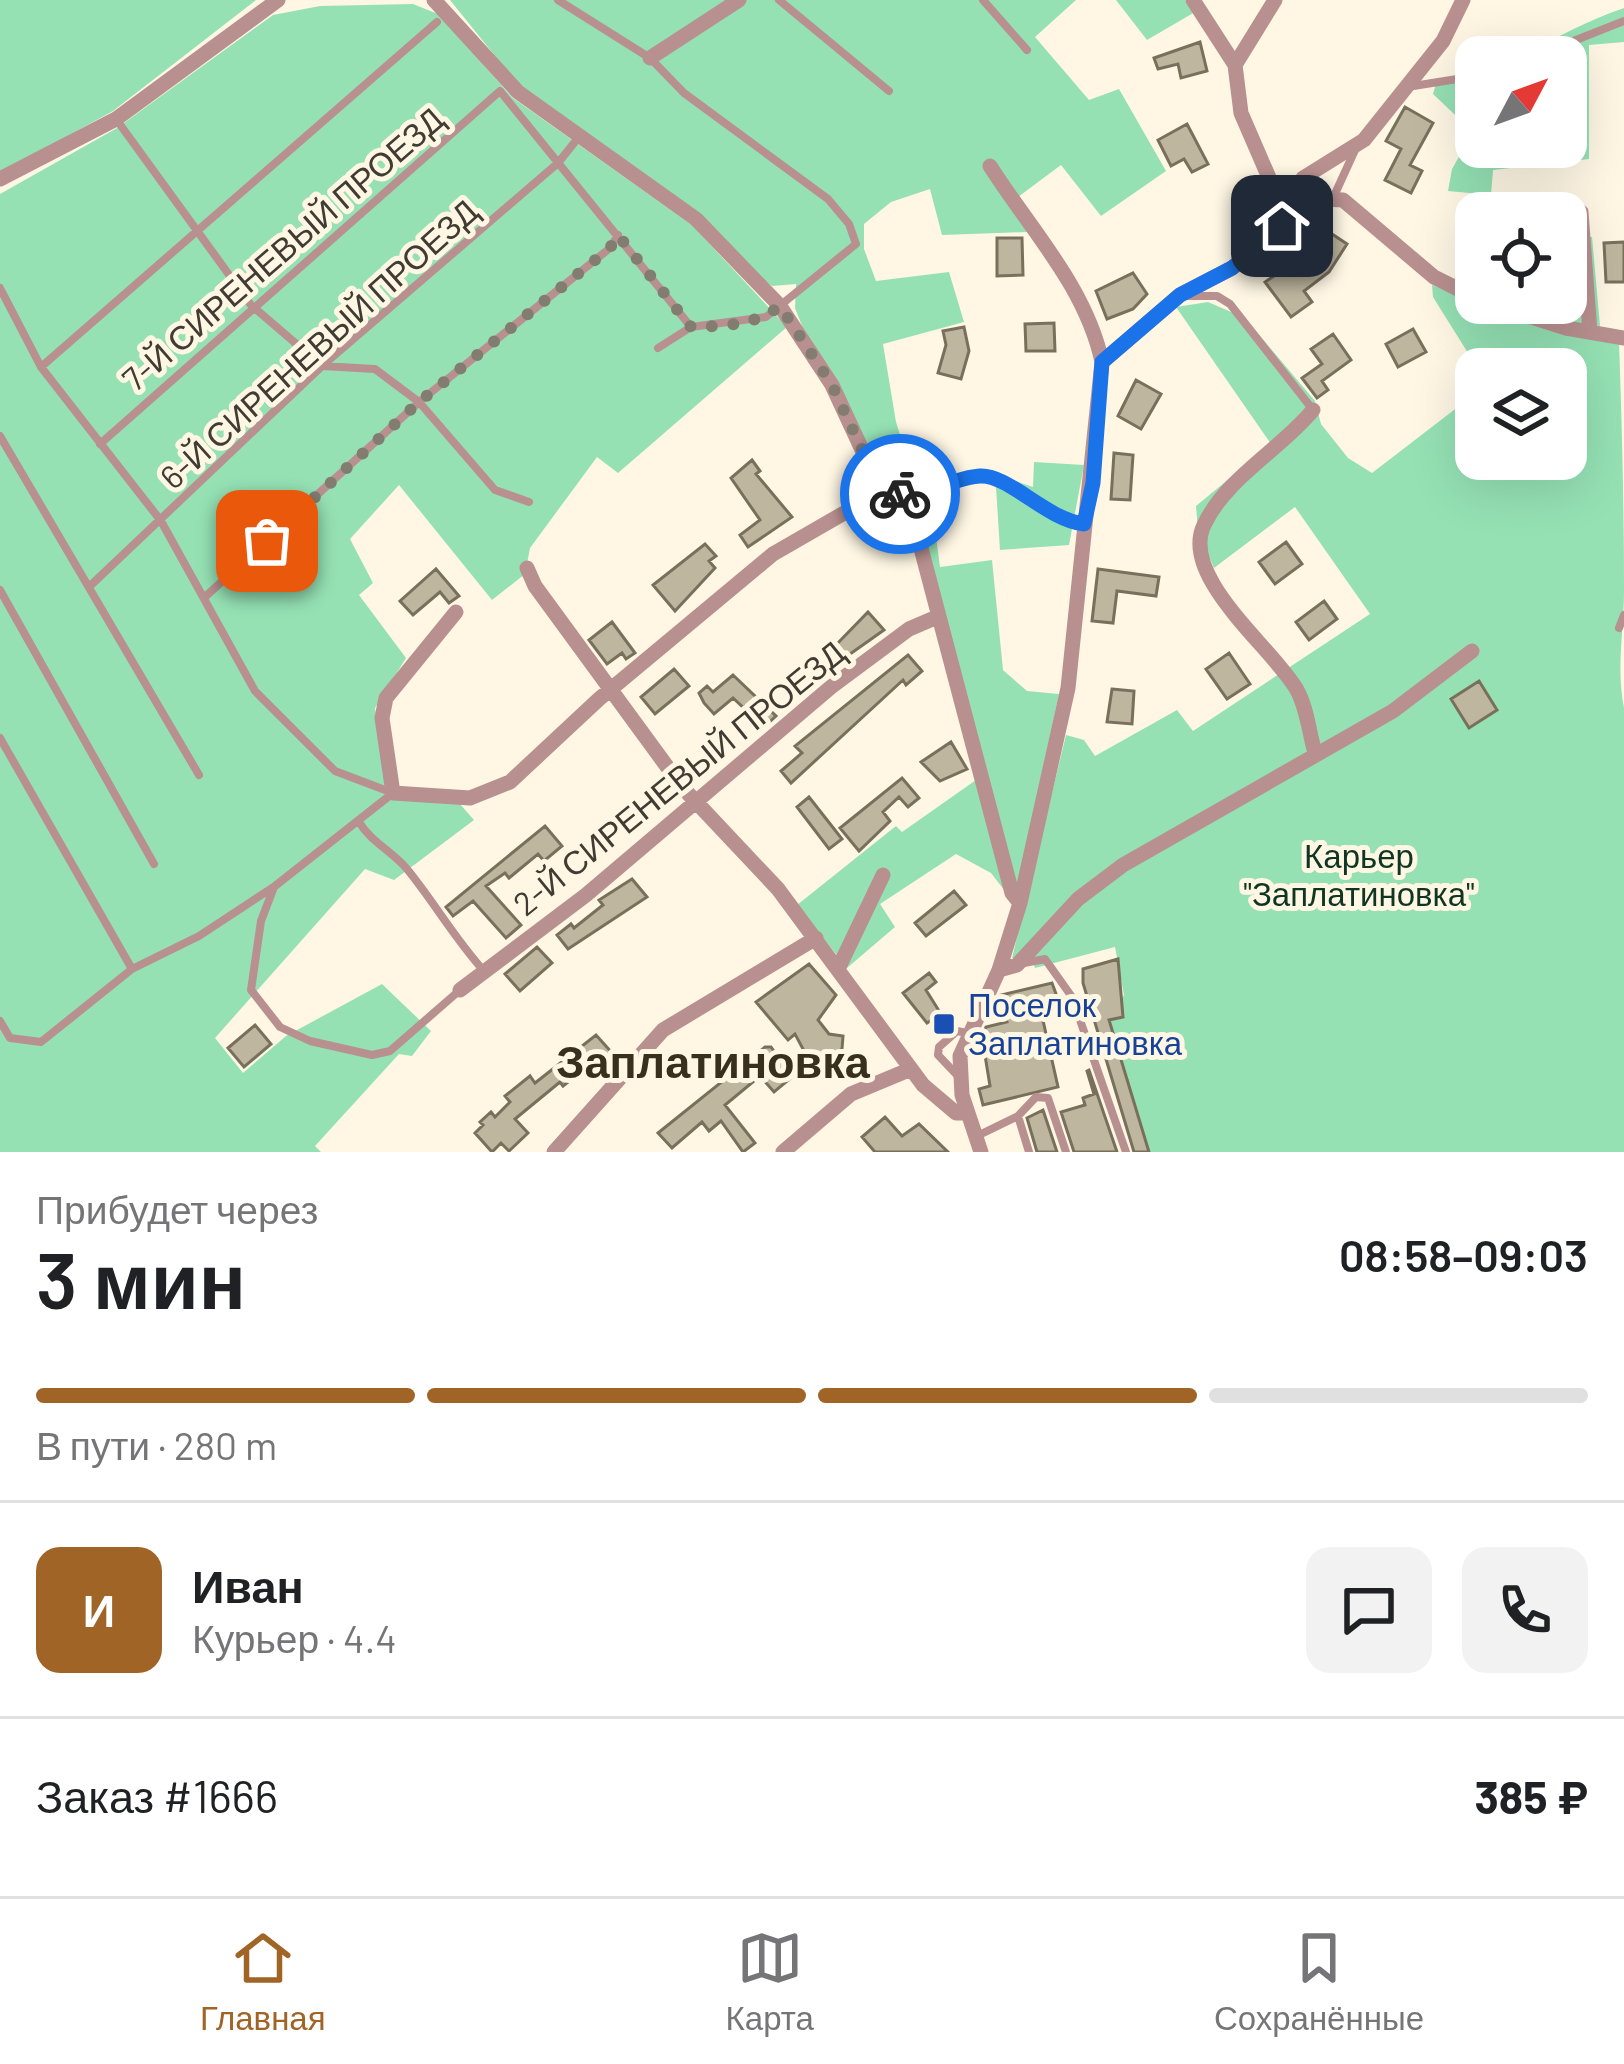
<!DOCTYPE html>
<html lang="ru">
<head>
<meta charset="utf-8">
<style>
	body { margin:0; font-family:Barlow,sans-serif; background:#f2f2f2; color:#202124; height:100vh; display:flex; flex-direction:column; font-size:45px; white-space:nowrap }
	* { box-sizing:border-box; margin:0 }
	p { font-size:39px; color:#757577 }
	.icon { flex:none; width:66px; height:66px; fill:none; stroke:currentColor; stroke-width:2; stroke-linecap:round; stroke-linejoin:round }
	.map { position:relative; height:1152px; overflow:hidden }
	.sheet { display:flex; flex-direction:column; background:#fff; flex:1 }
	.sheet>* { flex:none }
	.needle { width:78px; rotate:49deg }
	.buttons { position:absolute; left:1455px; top:36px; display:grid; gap:24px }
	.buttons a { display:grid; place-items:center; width:132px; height:132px; border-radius:24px; background:#fff; box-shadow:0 12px 48px #0002; font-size:60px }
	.pin { position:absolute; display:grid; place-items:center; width:102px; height:102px; color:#fff; margin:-51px; border-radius:24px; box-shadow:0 6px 18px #0006 }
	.courier { position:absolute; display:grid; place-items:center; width:120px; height:120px; margin:-60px; border:9px solid #1a73e8; border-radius:50%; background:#fff; color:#222; box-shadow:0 3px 15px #0007 }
	.headline em { font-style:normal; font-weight:600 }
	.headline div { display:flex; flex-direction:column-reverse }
	.headline { display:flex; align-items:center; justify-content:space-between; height:204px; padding:0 36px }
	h1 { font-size:78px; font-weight:600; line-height:90px }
	.bar { display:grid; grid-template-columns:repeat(4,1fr); gap:18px 12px; align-content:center; height:144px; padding:0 36px }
	.bar i { height:15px; border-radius:9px; background:#e0e0e0 }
	.bar .selected { background:#a06427 }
	.bar p { grid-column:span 4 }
	.line { display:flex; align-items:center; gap:30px; padding:0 36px; border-top:3px solid #e0e0e0 }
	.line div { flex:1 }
	.round { display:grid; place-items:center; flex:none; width:126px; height:126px; border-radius:24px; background:#f2f2f2 }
	.dock { display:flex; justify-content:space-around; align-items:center; height:168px; border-top:3px solid #e0e0e0; background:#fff; font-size:33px; color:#757577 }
	.dock a { display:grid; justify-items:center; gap:6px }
	.dock .selected { color:#a06427 }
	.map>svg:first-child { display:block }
	.green { fill:#95e1b4 }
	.building { fill:#bfb69f; stroke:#79705c; stroke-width:3 }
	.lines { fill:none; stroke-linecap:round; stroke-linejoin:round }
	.service { stroke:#b99090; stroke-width:8 }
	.minor { stroke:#b99090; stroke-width:15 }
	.done { stroke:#837d71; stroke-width:12; stroke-dasharray:0 21.6 }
	.route { stroke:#1a73e8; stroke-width:15 }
	.transit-dot { fill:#1a4fb4; stroke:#fff7e4; stroke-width:4.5 }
	.labels { text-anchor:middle; stroke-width:10; stroke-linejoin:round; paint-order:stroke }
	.street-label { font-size:33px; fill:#403c33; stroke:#fff7e4 }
	.park-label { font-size:33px; fill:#0f3622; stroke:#fff7e4 }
	.transit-label { font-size:33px; fill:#164399; stroke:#fff7e4; text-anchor:start }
	.district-label { font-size:45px; font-weight:bold; fill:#37301d; stroke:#fff7e4 }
</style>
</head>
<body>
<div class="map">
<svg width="1624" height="1152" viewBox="0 0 1624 1152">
	<rect width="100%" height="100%" fill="#fff7e4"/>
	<path class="green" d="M0 0H256L113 111 0 173Z
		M450 0H1076L1035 37 1089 100 1119 89 1166 171 1101 216 1061 165 1018 197 1035 224 1027 232 942 235 930 189 891 202 864 224V249L876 281 949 272 964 322 883 344 896 422 916 486 932 506 940 567 992 560 1003 670 1027 691 1059 694 1017 887 914 504 871 453 806 336 795 308 796 284 772 286 520 87Z
		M1116 0H1185L1195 12 1147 40Z
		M413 4 438 14 513 98 692 225 787 327 618 473 597 457 530 548 525 574 492 600 399 485 350 539 373 583 359 595 406 658 375 708 385 780 401 788 452 795 474 820 394 880 365 869 215 1038 243 1073 286 1036 382 984 431 1031 412 1056 399 1054 315 1146 321 1152H0V194L117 128 273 15 320 6Z
		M1624 8V42L1589 45V159L1493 170 1491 195 1448 191 1452 169 1473 132 1433 94 1437 80 1476 71V147H1566V57H1513C1552 42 1584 21 1624 8Z
		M1566 237H1592L1600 326 1567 324 1504 303H1566Z
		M1432 285 1530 323 1619 342C1622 426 1624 506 1624 590 1624 632 1616 667 1624 708V1152H1149L1109 1020 1124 995 1115 947 1035 968 1031 958H1012L1066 735 1084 740 1095 756 1177 710 1193 731 1370 614 1295 507 1214 568 1198 531 1196 506 1271 444 1176 307 1208 302 1245 318 1315 401 1321 424 1348 458 1372 473 1476 393V459H1566V369H1478L1433 297Z
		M1034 462 1084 465 1069 545 1000 550 996 487 1004 477 1033 487Z
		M976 780 1008 895 991 873 956 854 880 904 895 927 847 968 797 905 896 826 902 832Z"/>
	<path class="building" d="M1200 42 1207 71 1181 78 1178 64 1158 69 1154 58Z
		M1405 107 1433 123 1410 165 1422 171 1411 193 1385 180 1401 149 1386 141Z
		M1187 124 1208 164 1192 172 1184 159 1171 166 1158 140Z
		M1329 232 1347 244 1329 272 1304 291 1312 302 1291 317 1265 282 1287 267 1292 275 1321 253 1317 250Z
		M997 238H1022L1023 275 997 276Z
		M1624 242V282H1606L1604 243Z
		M1133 273 1147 294 1133 309 1107 319 1096 291Z
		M1054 323 1055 351H1026L1025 324Z
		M964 327 969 351 961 379 938 373 946 345 943 331Z
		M1413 329 1426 352 1398 367 1386 344Z
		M1333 334 1351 360 1322 381 1328 390 1317 398 1302 378 1322 364 1311 349Z
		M1136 380 1161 394 1141 429 1118 416Z
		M1114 453 1133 455 1130 500 1111 499Z
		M752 460 760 471 756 474 792 517 748 547 740 535 760 520 731 478Z
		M1286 542 1302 564 1275 584 1259 562Z
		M705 544 716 556 709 561 715 568 675 611 653 585Z
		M436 569 459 596 449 603 440 592 413 615 400 601Z
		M1098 569 1159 577 1156 596 1117 591 1113 623 1092 621Z
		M1324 601 1337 619 1309 640 1296 622Z
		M868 612 884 630 843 659 833 648Z
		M612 622 635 653 626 659 622 653 607 664 589 640Z
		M1229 653 1250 684 1227 699 1206 669Z
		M908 655 922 671 906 685 903 680 791 783 781 771 802 753 795 746Z
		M674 669 689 686 655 714 641 697Z
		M733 675 776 716 764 727 733 698 714 714 704 703 699 693 707 686 713 692Z
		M1479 681 1497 710 1469 728 1451 699Z
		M1112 689 1134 691 1132 724 1107 722Z
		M951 742 967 769 940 781 921 762Z
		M902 778 919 798 908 807 899 797 883 812 890 821 859 851 840 828Z
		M809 797 842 839 829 849 797 807Z
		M545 826 562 846 544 861 538 854 509 878 505 873 486 886 521 925 506 938 473 901 453 916 446 907Z
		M632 879 647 897 568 949 557 935 571 924 574 928 603 905 599 900Z
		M954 891 966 905 926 936 915 923Z
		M537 947 552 963 520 991 505 974Z
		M1118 959 1123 1017 1109 1020 1149 1152H1134L1083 983V969Z
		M809 964 836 995 818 1020 829 1034 843 1036 842 1049 821 1066 811 1064 795 1034 788 1040 756 1002Z
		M929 973 936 982 926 990 941 1014 927 1023 903 993Z
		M1052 983 1062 1010 1042 1016 1058 1087 983 1105 979 1089 990 1086 982 1037 986 1027 1007 1022 1001 995Z
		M255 1025 271 1044 244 1067 228 1048Z
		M596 1035 614 1055 603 1064 598 1058 563 1086 560 1082 515 1119 528 1133 509 1151 501 1143 492 1152 475 1133 483 1125 480 1122 491 1112 495 1117 510 1102 505 1096 530 1076 535 1083Z
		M765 1047H771L792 1077 774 1092 760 1076 725 1105 755 1143 743 1152 721 1121 709 1131 702 1122 672 1148 658 1133Z
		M1087 1071 1089 1070 1117 1152H1074L1061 1112 1085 1105 1083 1098 1094 1094Z
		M1043 1110 1057 1152H1037L1027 1118Z
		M885 1117 902 1136 919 1124 948 1152H875L862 1137Z"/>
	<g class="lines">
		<path class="service" d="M558 0 650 58 684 93 828 199 849 224 856 244 766 317 691 327 658 348
			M779 0 889 91
			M983 0 1027 50
			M1533 57 1624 21
			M1407 87 1476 76
			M116 119 251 305 322 366 375 369 419 402 495 490 529 502
			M1334 196 1355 150
			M0 288 41 367 161 521 255 691 335 771 393 793 275 886 199 936 132 969 41 1042 10 1038 0 1021
			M1182 296H1217L1230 304 1313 410
			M41 367 437 22
			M0 436 199 775
			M100 444 500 91 691 327
			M907 499 981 476 994 478 1046 512 1084 524
			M90 586 322 366 558 163 578 138
			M0 590 154 864
			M206 596 419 402 610 248 618 235
			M1619 628 1624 615
			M0 738 132 969
			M359 822C371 842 392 851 407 869 434 902 455 939 484 971
			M274 887 261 921 251 990 280 1027 310 1041 372 1055 390 1051 460 990
			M1024 963 1045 959 1072 997 1126 1152
			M957 1075 938 1055 939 1047 957 1031 967 1033
			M1018 1116 1029 1152
			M977 1136 1018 1116 1036 1097 1048 1098 1066 1152"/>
		<path class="minor" d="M434 0 518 92 696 219 780 306 832 385 864 454 905 499 913 518 1012 893 1020 903 999 970 960 1056 962 1095 981 1152
			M1193 0 1235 65 1241 113 1283 210
			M650 58 739 0
			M1235 65 1275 0
			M990 166C1030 229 1086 287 1102 362L1068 688 1020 903
			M0 179 116 119 278 0
			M1581 212 1590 332
			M1283 221 1323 199 1343 200 1434 277 1476 298
			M1487 303 1566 328 1624 338
			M1102 362 1180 295 1232 268 1273 238 1303 178 1364 140 1443 41 1463 0
			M1313 410C1281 449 1226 478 1204 525 1179 577 1274 649 1297 690 1307 708 1309 732 1315 753
			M527 568 535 586 682 787 778 889 923 1085 956 1113H966
			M456 612 386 698 382 718 393 793 470 798 510 782 599 699 773 554 891 486
			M839 967 883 875
			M999 970 1017 965 1078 899 1123 865 1393 711 1472 651
			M460 990 586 895 831 687 909 629 937 617
			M554 1152 663 1030 816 938
			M783 1152 851 1094 911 1069"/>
	</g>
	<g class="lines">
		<path class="done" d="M267 541 419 402 610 248 618 235 691 327C723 326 754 326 780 306L832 385 864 454 900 494"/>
		<path class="route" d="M900 494 905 500C929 493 955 478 980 476 1008 474 1047 520 1084 524L1093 483 1102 362 1180 295 1232 268 1282 226"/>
	</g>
	<rect class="transit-dot" x="932" y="1012" width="24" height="24" rx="6"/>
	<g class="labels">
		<g class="street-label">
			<text transform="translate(283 249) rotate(-41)" y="12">7-Й СИРЕНЕВЫЙ ПРОЕЗД</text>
			<text transform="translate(319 344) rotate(-42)" y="12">6-Й СИРЕНЕВЫЙ ПРОЕЗД</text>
			<text transform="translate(679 778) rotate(-39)" y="12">2-Й СИРЕНЕВЫЙ ПРОЕЗД</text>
		</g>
		<g class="park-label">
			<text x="1359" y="868">Карьер<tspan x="1359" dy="38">"Заплатиновка"</tspan></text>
		</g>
		<g class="transit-label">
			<text x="968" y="1017">Поселок<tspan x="968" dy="38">Заплатиновка</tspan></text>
		</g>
		<g class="district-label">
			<text x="713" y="1078">Заплатиновка</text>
		</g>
	</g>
</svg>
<div class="buttons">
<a><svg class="needle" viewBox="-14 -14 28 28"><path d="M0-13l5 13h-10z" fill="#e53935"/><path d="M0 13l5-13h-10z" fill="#757577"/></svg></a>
<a><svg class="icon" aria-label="locate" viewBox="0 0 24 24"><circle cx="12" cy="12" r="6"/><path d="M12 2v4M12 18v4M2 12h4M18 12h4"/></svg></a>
<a><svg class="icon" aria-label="layers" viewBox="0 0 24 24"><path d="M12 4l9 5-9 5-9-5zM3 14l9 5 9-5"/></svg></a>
</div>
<div class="pin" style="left:267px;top:541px;background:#ea580c"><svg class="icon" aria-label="bag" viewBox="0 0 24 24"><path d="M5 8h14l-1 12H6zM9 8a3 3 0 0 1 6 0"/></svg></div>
<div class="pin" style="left:1282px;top:226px;background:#1f2937"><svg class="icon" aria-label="home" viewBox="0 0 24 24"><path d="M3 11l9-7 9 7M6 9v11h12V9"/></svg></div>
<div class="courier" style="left:900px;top:494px"><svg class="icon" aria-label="bike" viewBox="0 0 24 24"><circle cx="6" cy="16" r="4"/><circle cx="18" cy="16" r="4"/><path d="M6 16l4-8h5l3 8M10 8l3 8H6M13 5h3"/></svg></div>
</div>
<section class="sheet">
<div class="headline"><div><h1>3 мин</h1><p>Прибудет через</p></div><em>08:58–09:03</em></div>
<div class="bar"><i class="selected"></i><i class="selected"></i><i class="selected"></i><i></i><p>В пути · 280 m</p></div>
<div class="line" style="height:216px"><b class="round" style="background:#a06427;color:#fff">И</b><div><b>Иван</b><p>Курьер · 4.4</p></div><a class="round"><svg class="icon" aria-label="chat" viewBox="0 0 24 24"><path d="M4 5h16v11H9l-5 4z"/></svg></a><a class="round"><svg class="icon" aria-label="phone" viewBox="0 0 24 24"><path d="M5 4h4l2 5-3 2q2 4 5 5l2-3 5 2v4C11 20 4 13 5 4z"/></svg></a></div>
<div class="line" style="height:156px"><div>Заказ #1666</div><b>385 ₽</b></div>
</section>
<nav class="dock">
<a class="selected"><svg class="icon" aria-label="home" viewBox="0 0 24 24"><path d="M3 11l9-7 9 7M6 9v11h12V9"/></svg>Главная</a>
<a><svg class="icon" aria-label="map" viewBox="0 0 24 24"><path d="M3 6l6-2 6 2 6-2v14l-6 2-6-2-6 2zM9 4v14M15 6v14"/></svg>Карта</a>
<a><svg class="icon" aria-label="saved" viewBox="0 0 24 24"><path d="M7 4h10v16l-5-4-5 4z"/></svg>Сохранённые</a>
</nav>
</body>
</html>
